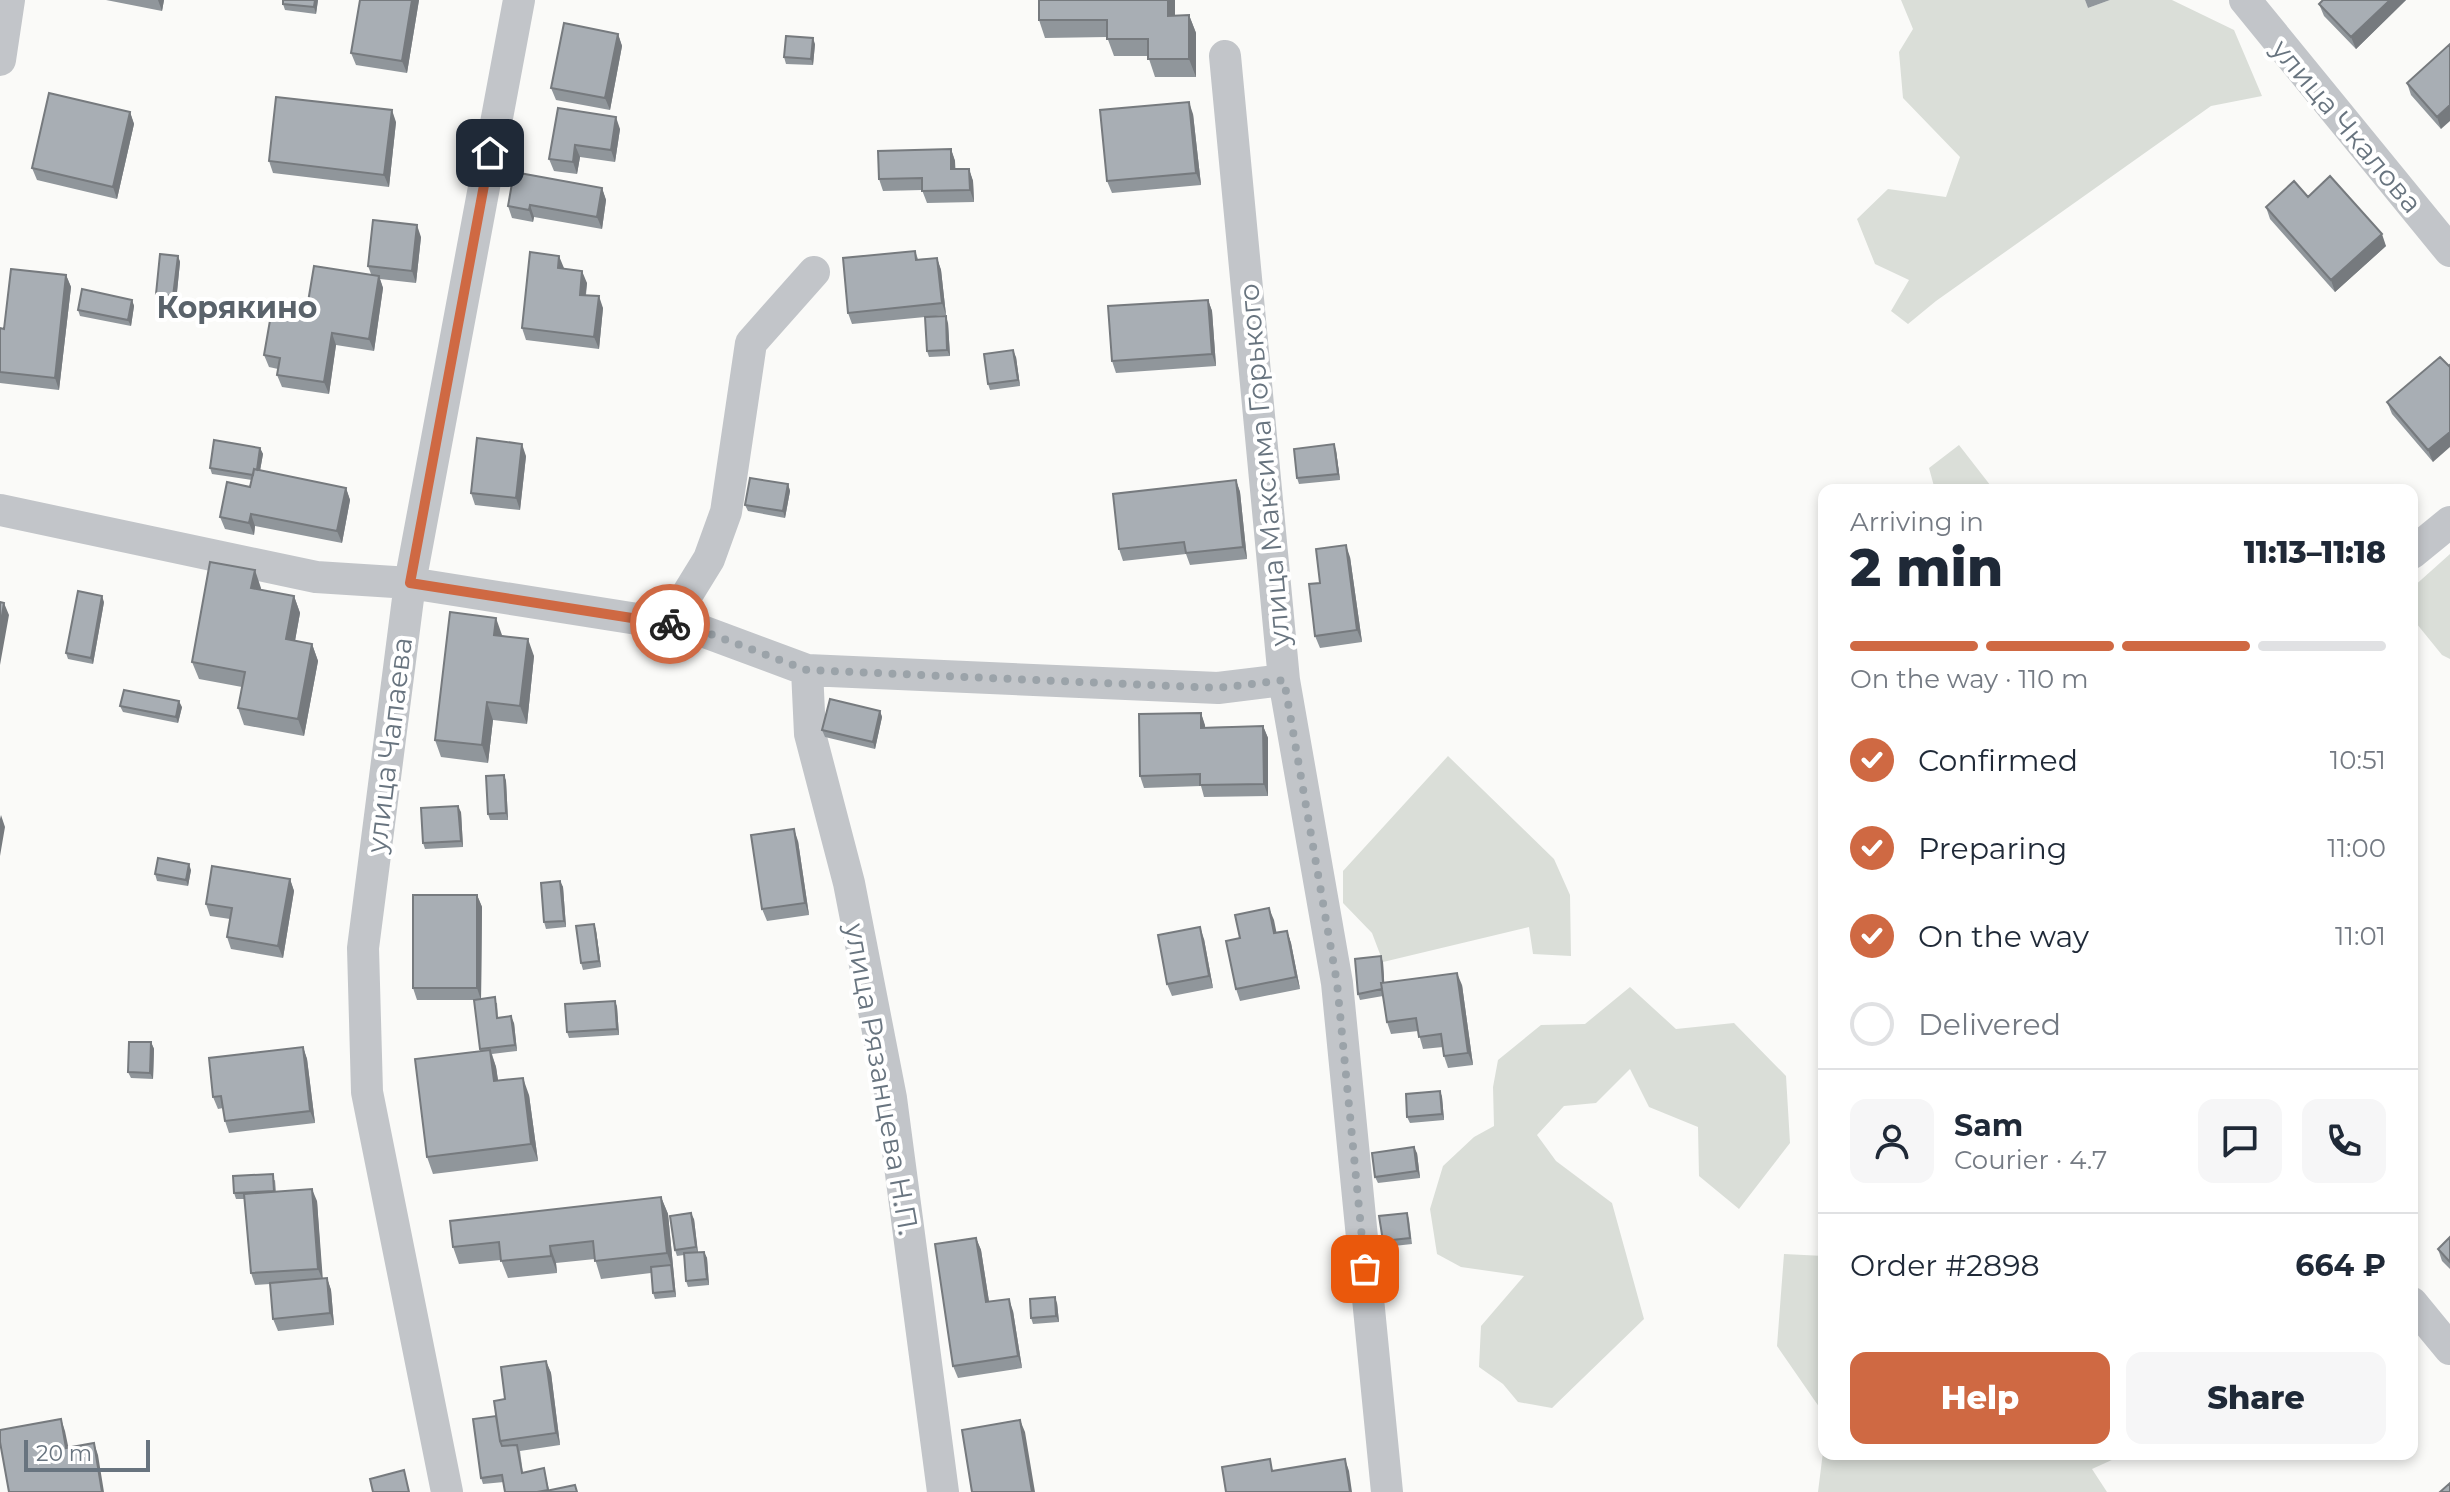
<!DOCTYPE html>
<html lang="en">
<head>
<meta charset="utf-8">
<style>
	body { margin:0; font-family:Montserrat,sans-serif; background:#f6f6f7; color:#1f2937; height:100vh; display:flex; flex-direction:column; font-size:30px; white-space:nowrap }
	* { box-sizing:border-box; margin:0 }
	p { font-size:26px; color:#747a83 }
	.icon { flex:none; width:44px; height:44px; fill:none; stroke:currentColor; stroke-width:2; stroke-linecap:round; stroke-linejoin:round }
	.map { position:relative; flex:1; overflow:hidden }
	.sheet { position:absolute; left:1818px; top:484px; width:600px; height:976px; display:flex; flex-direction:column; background:#fff; border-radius:16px; box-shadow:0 4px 12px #0003 }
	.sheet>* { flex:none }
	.scale { position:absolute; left:24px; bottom:20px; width:126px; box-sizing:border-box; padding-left:8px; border:4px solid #68747f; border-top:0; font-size:22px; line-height:28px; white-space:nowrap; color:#68747f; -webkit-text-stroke:6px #fff; paint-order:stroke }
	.pin { position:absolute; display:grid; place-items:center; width:68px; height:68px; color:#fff; margin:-34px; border-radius:16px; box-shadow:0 4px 12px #0006 }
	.courier { position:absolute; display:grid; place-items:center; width:80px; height:80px; margin:-40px; border:6px solid #cf6943; border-radius:50%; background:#fff; color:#222; box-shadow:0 2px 10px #0007 }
	.overview em { font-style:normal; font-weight:800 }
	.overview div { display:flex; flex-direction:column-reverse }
	.overview { display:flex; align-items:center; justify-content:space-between; height:136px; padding:0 32px }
	h1 { font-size:52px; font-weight:800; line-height:60px }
	.bar { display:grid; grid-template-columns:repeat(4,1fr); gap:12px 8px; align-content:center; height:96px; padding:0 32px }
	.bar i { height:10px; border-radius:6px; background:#e0e1e3 }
	.bar .on { background:#cf6943 }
	.bar p { grid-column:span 4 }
	.line { display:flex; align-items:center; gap:20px; padding:0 32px; border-top:2px solid #e0e1e3 }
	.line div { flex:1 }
	.round { display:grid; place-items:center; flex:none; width:84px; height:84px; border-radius:16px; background:#f6f6f7 }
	ol { padding:0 32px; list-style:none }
	li { display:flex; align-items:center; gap:24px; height:88px }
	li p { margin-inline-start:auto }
	li .icon { padding:8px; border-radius:50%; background:#cf6943; color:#fff; stroke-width:4 }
	li:last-child { color:#747a83 }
	li i { width:44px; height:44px; border:4px solid #e0e1e3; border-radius:50% }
	.action { display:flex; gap:16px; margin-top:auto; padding:16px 32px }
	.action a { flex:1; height:92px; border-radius:16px; background:#cf6943; color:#fff; font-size:32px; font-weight:800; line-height:92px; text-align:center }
	.action a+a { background:#f6f6f7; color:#1f2937 }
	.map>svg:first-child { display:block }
	.green { fill:#daded8 }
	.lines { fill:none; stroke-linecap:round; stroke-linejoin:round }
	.street { stroke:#c2c5c9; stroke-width:32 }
	.wall { fill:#90969b }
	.shaded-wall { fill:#767a7e }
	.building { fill:#a8aeb4; stroke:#767a7e; stroke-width:2 }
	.done { stroke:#9ba3a9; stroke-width:8; stroke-dasharray:0 14.4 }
	.route { stroke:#cf6943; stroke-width:10 }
	.labels { text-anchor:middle; stroke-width:8; stroke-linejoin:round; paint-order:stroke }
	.street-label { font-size:28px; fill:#68747f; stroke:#fff }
	.neighbourhood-label { font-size:30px; font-weight:bold; fill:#5a636b; stroke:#fff }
</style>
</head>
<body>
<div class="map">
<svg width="2450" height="1492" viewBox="0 0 2450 1492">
	<rect width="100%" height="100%" fill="#fafaf8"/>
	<path class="green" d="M1901 0H2085L2088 8 2110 0H2172L2234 30 2262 96 2211 106 1936 301 1908 324 1891 311 1909 280 1875 264 1857 219 1888 189 1946 197 1960 157 1903 98 1899 52 1913 29Z
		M1959 445 1994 490H1935L1929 468Z
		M2450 554V659L2442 655 2412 618V588Z
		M1448 756 1554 859 1570 895 1571 956 1533 954 1529 927 1383 962 1372 933 1343 903V871Z
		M1630 987 1676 1029 1734 1023 1786 1076 1790 1143 1739 1209 1699 1176 1698 1127 1649 1107 1630 1069 1596 1103 1564 1106 1537 1135 1556 1161 1612 1203 1644 1319 1552 1408 1518 1402 1503 1384 1479 1367 1481 1326 1524 1276 1461 1267 1437 1254 1430 1209 1443 1166 1474 1137 1494 1126 1493 1087 1498 1060 1541 1025 1585 1024Z
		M1784 1254 1824 1256V1414L1777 1346Z
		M1824 1444V1454H2125L2092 1469 2107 1492H1818Z"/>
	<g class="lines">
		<path class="street" d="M2245 0 2450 251
			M1225 56 1284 680 1337 983 1387 1492
			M0 60 9 0
			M0 510 316 577 410 583 694 628 807 670 1218 688 1284 680
			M2412 553 2450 522
			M669 624 709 559 726 512 751 343 814 272
			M807 670 810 734 849 883 891 1098 943 1492
			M2412 1303 2450 1349
			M447 1492 367 1092 363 948 410 583 519 0"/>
	</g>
	<path class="wall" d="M106 0H164L162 11Z
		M283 0H318L316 14 285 10 283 4Z
		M360 0H419L407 73 356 65 351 53Z
		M2085 0H2110L2088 8Z
		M2406 0 2356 49 2324 16 2319 4Z
		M1189 15 1196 33V77H1155L1148 56H1114L1107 37 1045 38 1039 20Z
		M618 34 622 46 610 110 556 100 551 88Z
		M815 44 813 65 786 64 784 57Z
		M2450 44 2441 129 2411 95 2407 83Z
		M558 108 620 129 615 162 580 157 577 174 554 171 549 159Z
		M130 112 134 124 117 199 37 180 32 168Z
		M1193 114 1201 185 1112 193 1107 181Z
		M396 122 389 187 273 173 269 161Z
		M951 149 955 161V169H969L973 181 974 202 927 203 922 190 883 191 879 179Z
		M602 188 606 200 602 229 534 217 533 222 512 218 508 206Z
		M2308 197 2386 246 2335 292 2270 219 2266 207Z
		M421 237 416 283 380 279 383 288 374 351 336 345 329 394 282 387 277 375 278 369 269 367 264 355 306 314 371 274 368 266Z
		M915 251 918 259 937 258 941 270 946 315 852 324 848 313Z
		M178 256 180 262 176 302 159 301 156 294Z
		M564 269 587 283 586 295 603 308 599 349 526 340 522 328Z
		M66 275 71 287 59 390 0 383V328L4 329Z
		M132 300 134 306 131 326 80 316 78 310Z
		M1208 300 1212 311 1216 366 1116 373 1112 361Z
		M948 323 950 356 929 357 927 351Z
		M1016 357 1020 386 990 390 988 384Z
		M2449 366 2433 462 2392 414 2387 402Z
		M260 448 263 454 260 471 346 488 350 500 342 543 255 526 254 535 225 529 220 517 250 487 252 480 212 474 210 468Z
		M1336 450 1340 480 1299 484 1297 478Z
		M526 456 520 510 475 505 471 493Z
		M1236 480 1240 492 1247 559 1190 565 1186 554 1123 561 1119 549Z
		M788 484 790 491 785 518 748 511 745 505Z
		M1350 557 1362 642 1320 648 1315 636 1320 583Z
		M261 588V590L294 596 300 613 295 641 312 644 318 661 304 736 244 725 238 708 242 687 199 679 192 662Z
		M104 602 93 664 68 659 66 653Z
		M502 636 534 656 527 724 493 720 488 763 441 757 435 740Z
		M120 706 182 707 178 723 123 712Z
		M880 711 882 717 875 749 825 737 822 730Z
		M1201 713 1205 727 1263 726 1268 738V796L1204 797 1201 786 1144 788 1140 776Z
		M504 775 506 781 508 820H490L488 814Z
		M461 812 463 847 425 849 423 843Z
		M798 841 809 915 767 921 762 909Z
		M191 870 188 886 157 881 155 874Z
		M290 879 294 891 283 958 231 949 227 937 230 919 210 916 206 904Z
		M560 881 563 887 566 927 546 929 544 922Z
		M477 895 482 907 481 999 497 1003 498 1018 514 1023 517 1051 492 1054 496 1067 498 1081 529 1095 538 1161 433 1174 427 1157 480 1051 474 1000H417L413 988Z
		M1269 908 1276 933 1287 931 1291 943 1300 989 1240 1001 1236 989 1240 938Z
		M594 924 596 930 601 967 583 970 581 963Z
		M1204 939 1213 988 1172 996 1167 984Z
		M1383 962 1384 983 1462 985 1473 1065 1448 1068 1444 1056 1443 1047 1423 1049 1418 1031 1391 1034 1387 1022 1383 996 1360 1000 1358 994Z
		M615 1001 617 1007 619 1035 569 1038 567 1032Z
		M151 1042 154 1049 153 1079 131 1078 128 1072Z
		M303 1047 307 1059 315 1123 229 1133 225 1121 223 1108 218 1109 213 1097Z
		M1440 1091 1442 1097 1444 1120 1410 1123 1407 1117Z
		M1417 1153 1420 1178 1378 1183 1375 1177Z
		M275 1180 276 1192 317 1201 322 1278H327L331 1290 334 1325 278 1331 273 1319 270 1284 255 1285 251 1273 245 1199H236L234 1193Z
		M661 1197 668 1214 676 1297 655 1299 653 1293 651 1273 601 1279 595 1259 556 1263 557 1273 508 1278 501 1260 459 1264 453 1247Z
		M1407 1213 1409 1219 1412 1244 1385 1247 1383 1241Z
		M694 1219 698 1252H704L707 1258 709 1285 688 1287 686 1281 684 1255 677 1256 675 1250Z
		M2450 1237V1269L2442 1261 2438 1249Z
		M976 1238 981 1250 989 1302 1013 1311 1022 1368 958 1378 953 1366Z
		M1057 1303 1059 1322 1033 1324 1031 1318Z
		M546 1361 551 1373 560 1445 520 1451 523 1473 544 1468 549 1490 505 1492 504 1482 483 1484 481 1478 496 1416 505 1399Z"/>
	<path class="shaded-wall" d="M158 0H164L162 11Z
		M315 0H318L316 14 314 7Z
		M412 0H419L407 73 402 61Z
		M1168 0H1175V33L1168 16Z
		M2390 0H2406L2356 49 2351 37Z
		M1189 15 1196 33V77L1189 59Z
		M618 34 622 46 610 110 605 98Z
		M813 38 815 44 813 65 811 59Z
		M1189 102 1193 114 1201 185 1196 173Z
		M2450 105V121L2441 129 2437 117Z
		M392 110 396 122 389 187 384 175Z
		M130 112 134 124 117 199 113 187Z
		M616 117 620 129 615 162 611 150Z
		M575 145 580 157 577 174 573 162Z
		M951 149 955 161 956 181 951 169Z
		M969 169 973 181 974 202 970 190Z
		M602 188 606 200 602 229 597 217Z
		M530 205 534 217 533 222 529 210Z
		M417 225 421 237 416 283 412 271Z
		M2382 234 2386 246 2335 292 2331 280Z
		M178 256 180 262 176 302 173 296Z
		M559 256 564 268 562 280 558 268Z
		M937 258 941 270 946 315 942 303Z
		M582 271 587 283 584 307 580 295Z
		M66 275 71 287 59 390 55 378Z
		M379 276 383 288 374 351 369 339Z
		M599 296 603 308 599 349 594 337Z
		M132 300 134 306 131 326 128 320Z
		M1208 300 1212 311 1216 366 1212 354Z
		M946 316 948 323 950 356 947 350Z
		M332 333 336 345 329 394 324 382Z
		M1013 350 1016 357 1020 386 1018 380Z
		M2450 432V447L2433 462 2428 450Z
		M522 444 526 456 520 510 516 498Z
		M1334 444 1336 450 1340 480 1338 474Z
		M260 448 263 454 258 481 256 475Z
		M1236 480 1240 492 1247 559 1243 547Z
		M788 484 790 491 785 518 783 511Z
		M346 488 350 500 342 543 337 531Z
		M251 514 255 526 254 535 249 523Z
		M1346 545 1350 557 1362 642 1357 630Z
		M255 570 261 588 258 606 251 588Z
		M102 596 104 602 93 664 91 658Z
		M294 596 300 613 292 657 286 639Z
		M4 603 9 615 0 665V628Z
		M496 618 502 635 500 652 494 635Z
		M528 639 534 656 527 724 520 706Z
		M312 644 318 661 304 736 298 719Z
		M179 701 182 707 178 723 176 717Z
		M487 702 493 720 488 763 482 745Z
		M880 711 882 717 875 749 873 742Z
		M1201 713 1205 725 1206 740 1201 728Z
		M1263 726 1268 738V796L1264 784Z
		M504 775 506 781 508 820 506 813Z
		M458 806 461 812 463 847 461 841Z
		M1 815 5 827 0 856V819Z
		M794 829 798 841 809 915 805 903Z
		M189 864 191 870 188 886 186 880Z
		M290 879 294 891 283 958 278 946Z
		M560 881 563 887 566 927 564 921Z
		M477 895 482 907 481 1000 477 988Z
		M1269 908 1274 920 1279 945 1274 933Z
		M594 924 596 930 601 967 599 961Z
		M1200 927 1204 939 1213 988 1209 976Z
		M1287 931 1291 943 1300 989 1296 977Z
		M1381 956 1383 962 1385 995 1383 989Z
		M1457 973 1462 985 1473 1065 1468 1053Z
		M615 1001 617 1007 619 1035 617 1029Z
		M511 1016 514 1023 517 1051 515 1045Z
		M151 1042 154 1049 153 1079 150 1073Z
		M303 1047 307 1059 315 1123 310 1111Z
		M490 1050 496 1067 501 1099 494 1081Z
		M523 1078 529 1095 538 1161 531 1144Z
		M1440 1091 1442 1097 1444 1120 1442 1114Z
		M1414 1147 1417 1153 1420 1178 1417 1171Z
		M312 1189 317 1201 323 1281 318 1269Z
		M661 1197 668 1214 676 1297 674 1291 671 1265 667 1253Z
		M691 1213 694 1219 698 1254 696 1247Z
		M976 1238 981 1250 991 1314 986 1302Z
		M550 1246 556 1263 557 1273 551 1256Z
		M704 1252 707 1258 709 1285 707 1279Z
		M327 1278 331 1290 334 1325 330 1313Z
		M1055 1297 1057 1303 1059 1322 1056 1316Z
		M1009 1299 1013 1311 1022 1368 1018 1356Z
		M546 1361 551 1373 560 1445 556 1433Z
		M61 1419 65 1431 71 1460 66 1448Z
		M1020 1420 1025 1432 1035 1492H1032Z
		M94 1443 98 1455 104 1492H102Z
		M1345 1459 1349 1471 1352 1492H1350Z"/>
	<path class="building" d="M283 0H315L314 7 283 4Z
		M360 0H412L402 61 351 53Z
		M1039 0H1168V16L1189 15V59H1148V39H1107V20H1039Z
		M2323 0H2390L2351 37 2319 4Z
		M564 23 618 34 605 98 551 88Z
		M786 36 813 38 811 59 784 57Z
		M2450 44V105L2437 117 2407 83Z
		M49 93 130 112 113 187 32 168Z
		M276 97 392 110 384 175 269 161Z
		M1189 102 1196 173 1107 181 1100 110Z
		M558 108 616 117 611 150 575 145 573 162 549 159Z
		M951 149V169H969L970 190 922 191V178L879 179 878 151Z
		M514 172 602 188 597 217 530 205 529 210 508 206Z
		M2330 176 2382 234 2331 280 2266 207 2294 181 2308 197Z
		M373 220 417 225 412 271 368 266Z
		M915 251 916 260 937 258 942 303 848 313 843 258Z
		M530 252 559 256 558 268 582 271 580 295 599 296 594 337 522 328Z
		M160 254 178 256 173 296 156 294Z
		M314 266 379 276 369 339 332 333 324 382 277 375 280 358 264 355 272 309 306 314Z
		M11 269 66 275 55 378 0 372V328L4 329Z
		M82 289 132 300 128 320 78 310Z
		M1208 300 1212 354 1112 361 1108 306Z
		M946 316 947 350 927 351 925 317Z
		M1013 350 1018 380 988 384 984 354Z
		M2440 357 2449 366 2450 365V432L2428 450 2387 402Z
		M477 438 522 444 516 498 471 493Z
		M214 440 260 448 257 470 254 469 253 475 210 468Z
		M1334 444 1338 474 1297 478 1294 449Z
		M254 469 346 488 337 531 251 514 249 523 220 517 227 482 250 487Z
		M750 478 788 484 783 511 745 505Z
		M1236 480 1243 547 1186 553 1184 542 1119 549 1113 494Z
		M1346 545 1357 630 1315 636 1309 584 1320 583 1316 549Z
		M210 562 255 570 251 588 294 596 286 639 312 644 298 719 238 708 245 672 192 662Z
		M78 591 102 596 91 658 66 653Z
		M0 602 4 603 0 628Z
		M450 612 496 618 494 635 528 639 520 706 487 702 482 745 435 740Z
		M124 690 179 701 176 717 120 706Z
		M830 699 880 711 873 742 822 730Z
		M1201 713V728L1263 726 1264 784 1200 785V774L1140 776 1139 714Z
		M504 775 506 813 488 814 486 776Z
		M458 806 461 841 423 843 421 808Z
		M794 829 805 903 762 909 751 835Z
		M158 858 189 864 186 880 155 874Z
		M212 866 290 879 278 946 227 937 232 908 206 904Z
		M560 881 564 921 544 922 541 883Z
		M413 895H477V988H413Z
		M1269 908 1274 933 1287 931 1296 977 1236 989 1226 941 1240 938 1235 915Z
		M594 924 599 961 581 963 576 926Z
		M1200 927 1209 976 1167 984 1158 935Z
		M1381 956 1383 983H1381L1382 989 1358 994 1355 959Z
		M1457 973 1468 1053 1444 1056 1441 1034 1419 1037 1416 1018 1387 1022 1381 983Z
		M495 997 497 1018 511 1016 515 1045 480 1049 474 1000Z
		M615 1001 617 1029 567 1032 565 1004Z
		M129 1042H151L150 1073 128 1072Z
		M303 1047 310 1111 225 1121 221 1096 213 1097 209 1058Z
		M490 1050 494 1081 523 1078 531 1144 427 1157 415 1059Z
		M1440 1091 1442 1114 1407 1117 1406 1094Z
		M1414 1147 1417 1171 1375 1177 1372 1153Z
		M273 1174 274 1191 234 1193 233 1176Z
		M312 1189 318 1269 251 1273 244 1194Z
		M661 1197 667 1253 595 1261 593 1241 550 1246 551 1256 501 1261 499 1242 453 1247 450 1221Z
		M691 1213 696 1247 675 1250 670 1216Z
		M1407 1213 1410 1238 1383 1241 1379 1216Z
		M2450 1237V1262L2438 1249Z
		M976 1238 986 1302 1009 1299 1018 1356 953 1366 935 1244Z
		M704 1252 707 1279 686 1281 684 1253Z
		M671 1265 674 1291 653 1293 651 1267Z
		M327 1278 330 1313 273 1319 270 1283Z
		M1055 1297 1056 1316 1031 1318 1030 1299Z
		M546 1361 556 1433 500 1441 494 1401 505 1399 501 1367Z
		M496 1416 500 1441 502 1446 517 1445 522 1473 544 1468 548 1490 537 1492H505L502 1475 481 1478 473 1419Z
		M61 1419 66 1448 94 1443 102 1492H9L0 1442V1430Z
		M1020 1420 1032 1492H972L962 1430Z
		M1270 1459 1272 1471 1345 1459 1350 1492H1226L1222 1467Z
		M404 1470 409 1492H373L370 1479Z
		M2450 1483V1492H2440Z
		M575 1485 577 1492H541Z"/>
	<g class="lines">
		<path class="done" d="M670 624 694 628 807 670 1218 688 1284 680 1337 983 1365 1269"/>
		<path class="route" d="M490 153 410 583 670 624"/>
	</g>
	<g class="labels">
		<g class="street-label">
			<text transform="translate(2347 126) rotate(50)" y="10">улица Чкалова</text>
			<text transform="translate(1264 465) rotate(-95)" y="10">улица Максима Горького</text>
			<text transform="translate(389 745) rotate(-83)" y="10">улица Чапаева</text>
			<text transform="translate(882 1079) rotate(80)" y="10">улица Рязанцева Н.П.</text>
		</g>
		<g class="neighbourhood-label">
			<text x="237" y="318">Корякино</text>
		</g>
	</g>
</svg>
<div class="scale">20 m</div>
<div class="pin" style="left:1365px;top:1269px;background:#ea580c"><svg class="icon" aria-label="bag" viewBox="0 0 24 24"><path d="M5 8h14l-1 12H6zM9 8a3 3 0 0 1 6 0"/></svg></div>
<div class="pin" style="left:490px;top:153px;background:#1f2937"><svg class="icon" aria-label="home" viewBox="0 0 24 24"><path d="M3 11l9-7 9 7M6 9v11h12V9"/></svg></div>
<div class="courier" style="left:670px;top:624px"><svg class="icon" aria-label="bike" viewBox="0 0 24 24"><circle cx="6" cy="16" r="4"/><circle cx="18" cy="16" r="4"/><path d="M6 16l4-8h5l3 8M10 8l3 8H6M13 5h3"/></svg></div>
<section class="sheet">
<div class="overview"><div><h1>2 min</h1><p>Arriving in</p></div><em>11:13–11:18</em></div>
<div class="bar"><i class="on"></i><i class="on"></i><i class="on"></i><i></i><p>On the way · 110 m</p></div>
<ol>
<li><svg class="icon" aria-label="check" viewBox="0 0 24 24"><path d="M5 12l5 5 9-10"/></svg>Confirmed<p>10:51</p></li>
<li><svg class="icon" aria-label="check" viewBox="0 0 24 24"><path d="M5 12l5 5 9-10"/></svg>Preparing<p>11:00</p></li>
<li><svg class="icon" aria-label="check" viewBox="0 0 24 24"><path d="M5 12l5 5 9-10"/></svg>On the way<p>11:01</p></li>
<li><i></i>Delivered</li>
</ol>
<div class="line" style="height:144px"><a class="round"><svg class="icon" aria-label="person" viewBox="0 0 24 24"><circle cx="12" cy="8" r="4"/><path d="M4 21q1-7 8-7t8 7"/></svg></a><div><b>Sam</b><p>Courier · 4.7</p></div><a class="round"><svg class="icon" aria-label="chat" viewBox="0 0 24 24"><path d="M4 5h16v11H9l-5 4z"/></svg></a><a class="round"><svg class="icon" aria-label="phone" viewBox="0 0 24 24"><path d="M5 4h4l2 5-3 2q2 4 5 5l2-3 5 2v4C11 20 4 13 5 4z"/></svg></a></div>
<div class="line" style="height:104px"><div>Order #2898</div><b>664 ₽</b></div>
<div class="action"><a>Help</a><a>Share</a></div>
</section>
</div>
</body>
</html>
